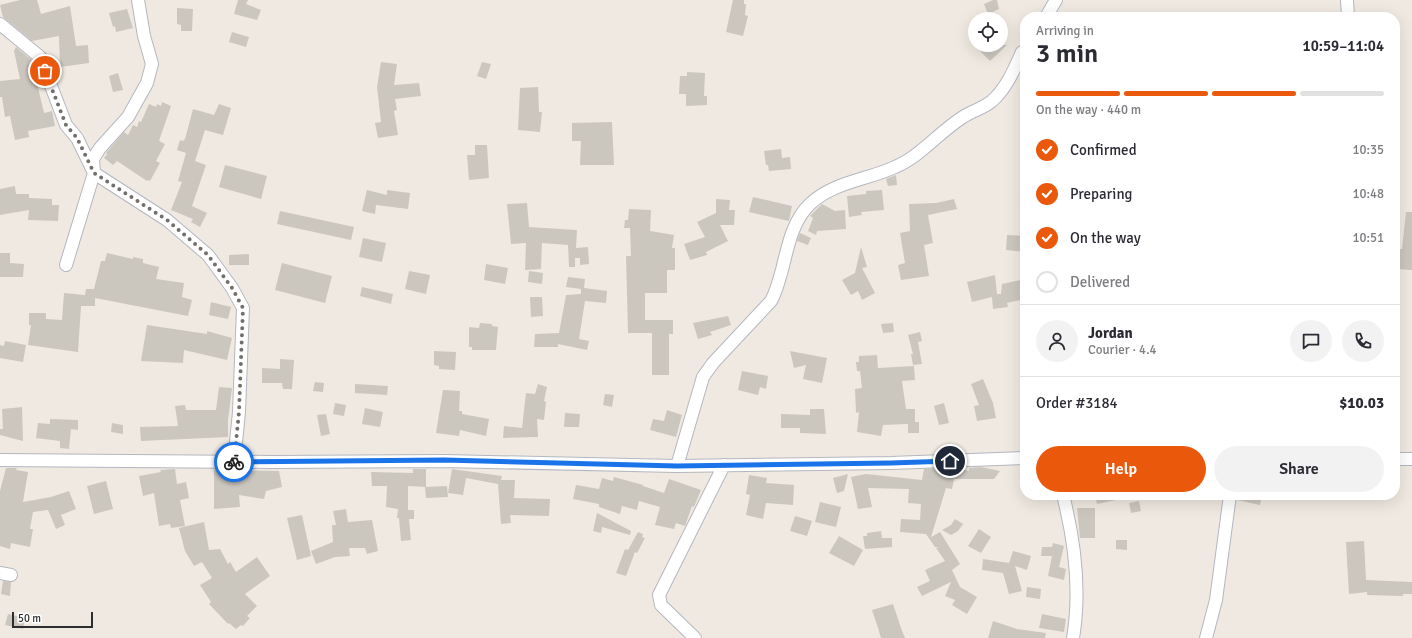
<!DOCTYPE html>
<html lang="en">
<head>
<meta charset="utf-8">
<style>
	body { margin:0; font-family:Signika,sans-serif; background:#f2f2f3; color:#2b2b33; height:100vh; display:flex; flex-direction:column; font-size:15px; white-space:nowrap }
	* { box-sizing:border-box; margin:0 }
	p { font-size:13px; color:#7c7c81 }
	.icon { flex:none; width:22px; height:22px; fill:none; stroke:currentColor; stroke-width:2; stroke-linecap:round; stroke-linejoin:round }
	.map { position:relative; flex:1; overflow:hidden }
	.details { position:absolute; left:1020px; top:12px; width:380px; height:488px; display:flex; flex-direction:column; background:#fff; border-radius:16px; box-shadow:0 4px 16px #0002 }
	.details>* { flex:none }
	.controls { position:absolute; left:968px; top:12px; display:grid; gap:8px }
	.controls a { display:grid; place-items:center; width:40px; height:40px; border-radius:50%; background:#fff; box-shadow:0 4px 16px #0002; font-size:20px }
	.scale { position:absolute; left:12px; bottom:10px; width:81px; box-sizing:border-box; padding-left:4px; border:2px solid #2e2e2e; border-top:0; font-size:11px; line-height:14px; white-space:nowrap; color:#2e2e2e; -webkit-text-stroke:3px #fff; paint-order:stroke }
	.pin { position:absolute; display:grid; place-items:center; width:34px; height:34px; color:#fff; margin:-17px; border:2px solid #fff; border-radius:50%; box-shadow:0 1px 4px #0007 }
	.courier { position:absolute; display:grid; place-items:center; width:40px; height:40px; margin:-20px; border:3px solid #1a73e8; border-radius:50%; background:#fff; color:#222; box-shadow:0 1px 5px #0007 }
	.headline em { font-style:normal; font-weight:600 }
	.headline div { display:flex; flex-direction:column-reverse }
	.headline { display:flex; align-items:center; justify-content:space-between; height:68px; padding:0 16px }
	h1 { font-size:26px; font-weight:600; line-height:30px }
	.bar { display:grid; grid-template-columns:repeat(4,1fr); gap:6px 4px; align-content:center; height:48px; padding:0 16px }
	.bar i { height:5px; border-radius:3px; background:#e1e1e2 }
	.bar .selected { background:#ea580c }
	.bar p { grid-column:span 4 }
	.line { display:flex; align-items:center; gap:10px; padding:0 16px; border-top:1px solid #e1e1e2 }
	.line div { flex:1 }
	.round { display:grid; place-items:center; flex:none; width:42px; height:42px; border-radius:21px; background:#f2f2f3 }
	ol { padding:0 16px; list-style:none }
	li { display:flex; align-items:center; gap:12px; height:44px }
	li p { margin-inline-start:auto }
	li .icon { padding:4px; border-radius:50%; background:#ea580c; color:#fff; stroke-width:4 }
	li:last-child { color:#7c7c81 }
	li i { width:22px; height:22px; border:2px solid #e1e1e2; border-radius:50% }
	.primary-button { display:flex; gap:8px; margin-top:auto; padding:8px 16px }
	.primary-button a { flex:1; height:46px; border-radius:24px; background:#ea580c; color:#fff; font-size:16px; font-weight:600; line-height:46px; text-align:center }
	.primary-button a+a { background:#f2f2f3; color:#2b2b33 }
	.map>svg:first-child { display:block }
	.building { fill:#cbc7bf }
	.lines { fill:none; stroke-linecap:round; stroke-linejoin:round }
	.minor-casing { stroke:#b4b7c1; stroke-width:14 }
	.minor { stroke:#fff; stroke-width:12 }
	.done { stroke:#726f6d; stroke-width:4; stroke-dasharray:0 7.2 }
	.route { stroke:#1a73e8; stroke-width:5 }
</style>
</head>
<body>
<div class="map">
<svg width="1412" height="638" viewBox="0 0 1412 638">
	<rect width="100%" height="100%" fill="#efe9e1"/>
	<path class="building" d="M20 0H37L41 14 70 6 76 46 88 45 89 63 60 67 59 36 32 41 3 17 0 5Z
		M238 0H248L246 4 261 10 257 20 234 14Z
		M733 0H744V4H746L745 15 748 16 743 36 726 32Z
		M993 0H997L999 9 988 14 984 4Z
		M177 8 193 9 192 31H181V25L177 24Z
		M127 9 133 28 116 32 115 26 113 27 109 13Z
		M232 32 249 37 246 47 229 42Z
		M986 45H1007L990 61 980 51Z
		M16 47 34 62 35 65 33 66 44 113 52 111 55 126 28 131 29 137 15 140 10 116 5 117 2 97H0V81L20 79 14 51Z
		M381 62 397 64 394 85 419 83 421 96 395 99 397 110 394 111 398 135 378 138 375 123 381 122 377 87Z
		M482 62 491 64 486 79 477 76Z
		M687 72 705 73 704 96H707V105L686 106V94H679L680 76H687Z
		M118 73 123 90 113 92 109 76Z
		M538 87 539 112H542L540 132 518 130 520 88Z
		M162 102 171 106 159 141 165 144 156 161 160 163 150 181 148 180 147 181 117 161 113 165 104 158 107 154 106 153 124 132 128 135 133 125 137 127 139 121 141 122 149 104 156 107 157 104 161 106Z
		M219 104 231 108 223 135 205 130 195 161 206 165 192 206 207 213 200 227 191 222 193 219 171 210 182 182 178 181 186 153 177 150 180 140 183 141 185 139 193 109 214 115Z
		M612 122 614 165H580L581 141H572V123Z
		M475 145H487L489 178 469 180 467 155H475Z
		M781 149 782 158 790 157 791 169 769 171 768 165H766L764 151Z
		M225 165 267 176 261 199 219 187Z
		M896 175 897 185 888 186 886 179Z
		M15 186 16 194H29V198L52 199V205H59L58 221 28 220 29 210 0 215V189Z
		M367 190 387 195V190L410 193 408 209 376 205 375 214 362 211Z
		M882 190 884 210 861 212 862 215 849 217 847 196 866 194V191Z
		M753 197 792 206 789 221 749 212Z
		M716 199 730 200 729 210H735L734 225H720L728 241 706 252 707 255 690 260 684 244 705 237 697 222 716 213Z
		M954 199 957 209 928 215 933 243 924 245 929 276 901 280 898 265 905 263 900 233 910 231 909 204 936 203Z
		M527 203 529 227 577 230 576 248 588 247 589 264 580 265V258H575V267H569L568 245 542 243 541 269 525 270 526 243 511 244 507 204Z
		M822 204 835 211 845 210 846 229 817 231 816 235 808 231 813 218 810 216Z
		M629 209 651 210 650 231 674 235 672 248H675V270H667V293H645V320H673V334H669V375H652V333H628L626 256H631L630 228H624L625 220H628Z
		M280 211 354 227 351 240 277 224Z
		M1406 212H1412V270L1397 269V249H1402Z
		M800 233 811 238 808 245 797 241Z
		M1007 235 1025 236V252L1006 250Z
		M363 238 386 243 382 262 359 257Z
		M861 247 867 267 862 268 875 293 862 300 858 291 851 295 842 280 855 273Z
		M0 253H10V263L24 264 23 277H0Z
		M107 253 133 259V257L143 259V263L159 267 156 279 184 283 182 297 192 300 188 316 95 298V306H81L78 352 28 345 31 325H29V313H46V319L62 320 64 293 85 295 86 289H94L101 261H105Z
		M249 254V265H229V255Z
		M282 263 332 276 325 303 275 290Z
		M486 264 508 268 505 284 484 280Z
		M409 271 430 275 426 294 405 289Z
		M529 271 543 273 542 284 528 282Z
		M995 275 997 294H1001L1002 284 1025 279V299L1007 303 1008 307 993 309 992 297 972 302 967 282Z
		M568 277 585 279 584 288 607 291 606 303 585 301 579 339 589 341 587 350 558 344V347H534L535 334 559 333 566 295 581 294V289L566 287Z
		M362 287 393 294 391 304 360 296Z
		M530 297H542L543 316 531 317Z
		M211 302 231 307 228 319 209 315Z
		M728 316 731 325 710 332 712 335 698 339 693 323Z
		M480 323 492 324V326L498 327 496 350H472V347H469V327L479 328Z
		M893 323 894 332 883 333 881 324Z
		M147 325 207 334V331L232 338 227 360 184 350 183 363 141 361Z
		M920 332 922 341 918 342 922 364 913 365 911 354H913L908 335Z
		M5 341 26 345 23 362 0 358V345L4 346Z
		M434 351 456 352 455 370 439 369V366L434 365Z
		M790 351 827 358 822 383 803 379 806 365 794 368Z
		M877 355 878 368 914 366 915 380 902 381 906 409H915V422H919V433H908V424L883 425 881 436 857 432 859 412 856 413 855 389 862 388 860 371H857L856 362H859V356Z
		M280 359 294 360 292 389H283L282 383H262V368L280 369Z
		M742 371 768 376 766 389 760 387 758 395 738 390Z
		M983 379 993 403 996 418 977 421 974 406 979 405 971 384Z
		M315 382 324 383 323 392 313 391Z
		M355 384 388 386 387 395 355 393Z
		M538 384 547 387 544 401 546 402 544 420 537 419 538 437 503 438 504 426 522 428 526 393 535 394Z
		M219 387 232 388 228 420V437L141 441 140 427 178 426 175 406 185 405 186 410H216Z
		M443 390 460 391 459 411H462V414L489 419 486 436 460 430 459 436 436 433Z
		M605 394 614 395 612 407 603 405Z
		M335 403 346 405 344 416 333 414Z
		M944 403 949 423 939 425 934 406Z
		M22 407 23 441 0 435V429H3L2 409Z
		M365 408 383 412 380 427 362 424Z
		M810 409H824L826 434 800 433V428H781V414L810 415Z
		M667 410 682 415 676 437 650 430 653 419 664 421Z
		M565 413 580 414 579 427H564Z
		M326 414 330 434 321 436 317 415Z
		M50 419 78 420V430L71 429 69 449 60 448V441L36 438 38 423 50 424Z
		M112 423 123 425V434L111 432Z
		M981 467 1000 471 994 479H954L952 489 946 488 931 537 940 532 960 564 952 570 960 587 977 597 967 614 952 605 955 600 945 596 951 582 922 596 917 587 930 581 925 570 945 561 936 548 939 547H935L926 534 900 532 901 519 920 520 921 504 908 503 909 489 868 488 872 507 858 509 851 477 866 474 922 480 924 469 957 468 969 471V468Z
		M6 468H17L16 470 28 472 23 502 51 497 69 491 76 509 61 515 65 525 56 529 48 510 33 512 30 529H33L30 547 11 543 10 549 0 546V491Z
		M175 469 177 484 186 482 189 498 180 500 185 526 171 528 170 524 159 526 154 493 143 496 139 476 161 472 160 470Z
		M413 469H426V487L408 486V510H414V519H409L411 540 401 541 399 518H397L398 509 386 507 387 486H372L371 472 413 473Z
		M452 469 502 476 501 480H515L514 498 550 499 549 516 510 515 511 523 501 524 498 484 466 478 463 495 448 493Z
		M214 470 279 471 282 487 266 491 264 499 239 495 240 507 214 509Z
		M848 474 844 491 837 493 833 478Z
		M749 475 767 478 766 483 794 485 793 505 766 503 763 519 746 515 750 495 746 494Z
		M614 477 643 485V486L664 493 669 479 701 490 694 507 692 506 685 526 676 523 674 529 655 525 660 507 639 501 637 510 622 506 620 514 599 507V504L573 499 576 485 599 489 602 478 613 481Z
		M106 481 113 509 94 514 87 486Z
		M447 486 448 497 426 498 425 487Z
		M1095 495H1121V499L1097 504Z
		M1237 495H1262L1260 505 1237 500Z
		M1139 501 1141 511 1131 513 1129 503Z
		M820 502 841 507 836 527 815 522Z
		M1077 508H1095V538H1080Z
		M346 509 348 522 372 520 378 551 367 554 365 548H349L350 556 335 557 316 564 311 551 333 542 332 525H336L333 511Z
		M597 513 631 531 630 535 602 527 601 533 593 531Z
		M302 515 311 556 297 560 287 518Z
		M795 516 812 521 807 536 790 531Z
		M955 519 963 524 958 531 951 535 942 530 951 525Z
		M204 522 209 550 220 549 228 564 230 562 236 572 257 557 270 576 245 594 257 606 247 616 250 618 243 626 241 625 236 629 229 623 228 624 209 604 211 602 200 585 212 578 202 562 194 566 185 551 179 528Z
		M979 529 991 537 981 553 968 546Z
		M881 531 882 538H892V547L865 549 863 536H867V533Z
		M638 532 643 534 642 537 645 538 637 553 635 552 626 576 616 573 625 549 628 550Z
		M839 536 863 550 854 566 829 553Z
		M1116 540H1127V550L1116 549Z
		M1364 541 1366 580 1412 582V594H1403V596L1367 595V592L1349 594 1346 542Z
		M1053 543 1064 546 1059 567 1066 569 1064 580 1048 576 1052 556H1041L1042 547H1052Z
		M1013 551 1031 556 1027 570 1015 566 1022 591 1009 594 1003 573 982 570 983 559 1009 563Z
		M3 581 11 582 10 596 1 594Z
		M1027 587 1041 589 1040 599 1026 597Z
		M893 604 901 628 905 638H881L878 628 872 610Z
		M8 614 25 618 23 629 5 625Z
		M1042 614 1066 619 1064 632 1039 628Z
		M993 621 1017 629 1046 633 1045 638H988Z"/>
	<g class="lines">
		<defs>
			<path id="minor" d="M1347 0 1348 17
				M1046 17 1056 0
				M0 24 40 57 66 125 77 138 94 173 167 220 208 255 232 288 243 308 239 412 234 462
				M66 265 94 173 93 159 100 148 128 117 147 83 152 64 144 36 138 0
				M1395 459H1412
				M0 460 272 462 444 461 677 466 891 463 1025 458
				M677 466 703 377 713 363 771 301C787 271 784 229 810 204 833 182 867 180 895 167 921 156 939 132 963 117 972 111 984 108 992 101 1007 87 1014 70 1022 52
				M1063 495C1075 542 1081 590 1073 638
				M0 573 11 575
				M695 638 661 605 659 595 724 465
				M1206 638 1216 600 1230 495"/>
		</defs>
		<use href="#minor" class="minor-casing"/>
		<use href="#minor" class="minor"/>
	</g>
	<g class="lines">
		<path class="done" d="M45 71 66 125 77 138 94 173 167 220 208 255 232 288 243 308 239 412 234 462"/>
		<path class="route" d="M234 462 444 460 677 466 891 463 950 461"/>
	</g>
</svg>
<div class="controls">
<a><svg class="icon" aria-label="locate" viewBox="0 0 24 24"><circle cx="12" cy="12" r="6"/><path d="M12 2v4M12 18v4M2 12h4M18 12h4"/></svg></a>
</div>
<div class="scale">50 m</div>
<div class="pin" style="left:45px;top:71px;background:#ea580c"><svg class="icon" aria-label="bag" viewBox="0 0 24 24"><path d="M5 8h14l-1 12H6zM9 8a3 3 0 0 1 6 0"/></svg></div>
<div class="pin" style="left:950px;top:461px;background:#1f2937"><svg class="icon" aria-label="home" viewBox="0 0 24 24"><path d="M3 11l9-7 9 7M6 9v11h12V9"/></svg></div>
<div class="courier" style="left:234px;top:462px"><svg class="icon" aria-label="bike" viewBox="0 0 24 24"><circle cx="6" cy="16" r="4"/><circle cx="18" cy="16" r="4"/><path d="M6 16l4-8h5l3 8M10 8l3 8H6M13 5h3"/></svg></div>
<section class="details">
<div class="headline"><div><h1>3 min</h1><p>Arriving in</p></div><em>10:59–11:04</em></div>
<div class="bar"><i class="selected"></i><i class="selected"></i><i class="selected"></i><i></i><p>On the way · 440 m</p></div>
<ol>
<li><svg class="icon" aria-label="check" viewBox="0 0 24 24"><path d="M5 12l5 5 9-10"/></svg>Confirmed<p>10:35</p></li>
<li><svg class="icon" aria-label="check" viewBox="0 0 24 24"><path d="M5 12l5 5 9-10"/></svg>Preparing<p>10:48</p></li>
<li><svg class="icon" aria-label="check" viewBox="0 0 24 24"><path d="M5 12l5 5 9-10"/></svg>On the way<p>10:51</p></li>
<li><i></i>Delivered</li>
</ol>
<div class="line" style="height:72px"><a class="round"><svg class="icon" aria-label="person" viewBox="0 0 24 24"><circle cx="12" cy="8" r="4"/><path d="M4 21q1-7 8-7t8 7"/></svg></a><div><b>Jordan</b><p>Courier · 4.4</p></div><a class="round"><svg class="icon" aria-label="chat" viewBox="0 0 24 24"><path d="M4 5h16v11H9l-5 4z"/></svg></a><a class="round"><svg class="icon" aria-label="phone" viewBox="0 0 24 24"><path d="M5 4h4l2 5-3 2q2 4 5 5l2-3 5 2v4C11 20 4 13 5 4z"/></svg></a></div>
<div class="line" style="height:52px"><div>Order #3184</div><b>$10.03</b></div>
<div class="primary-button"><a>Help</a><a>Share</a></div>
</section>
</div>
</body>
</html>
